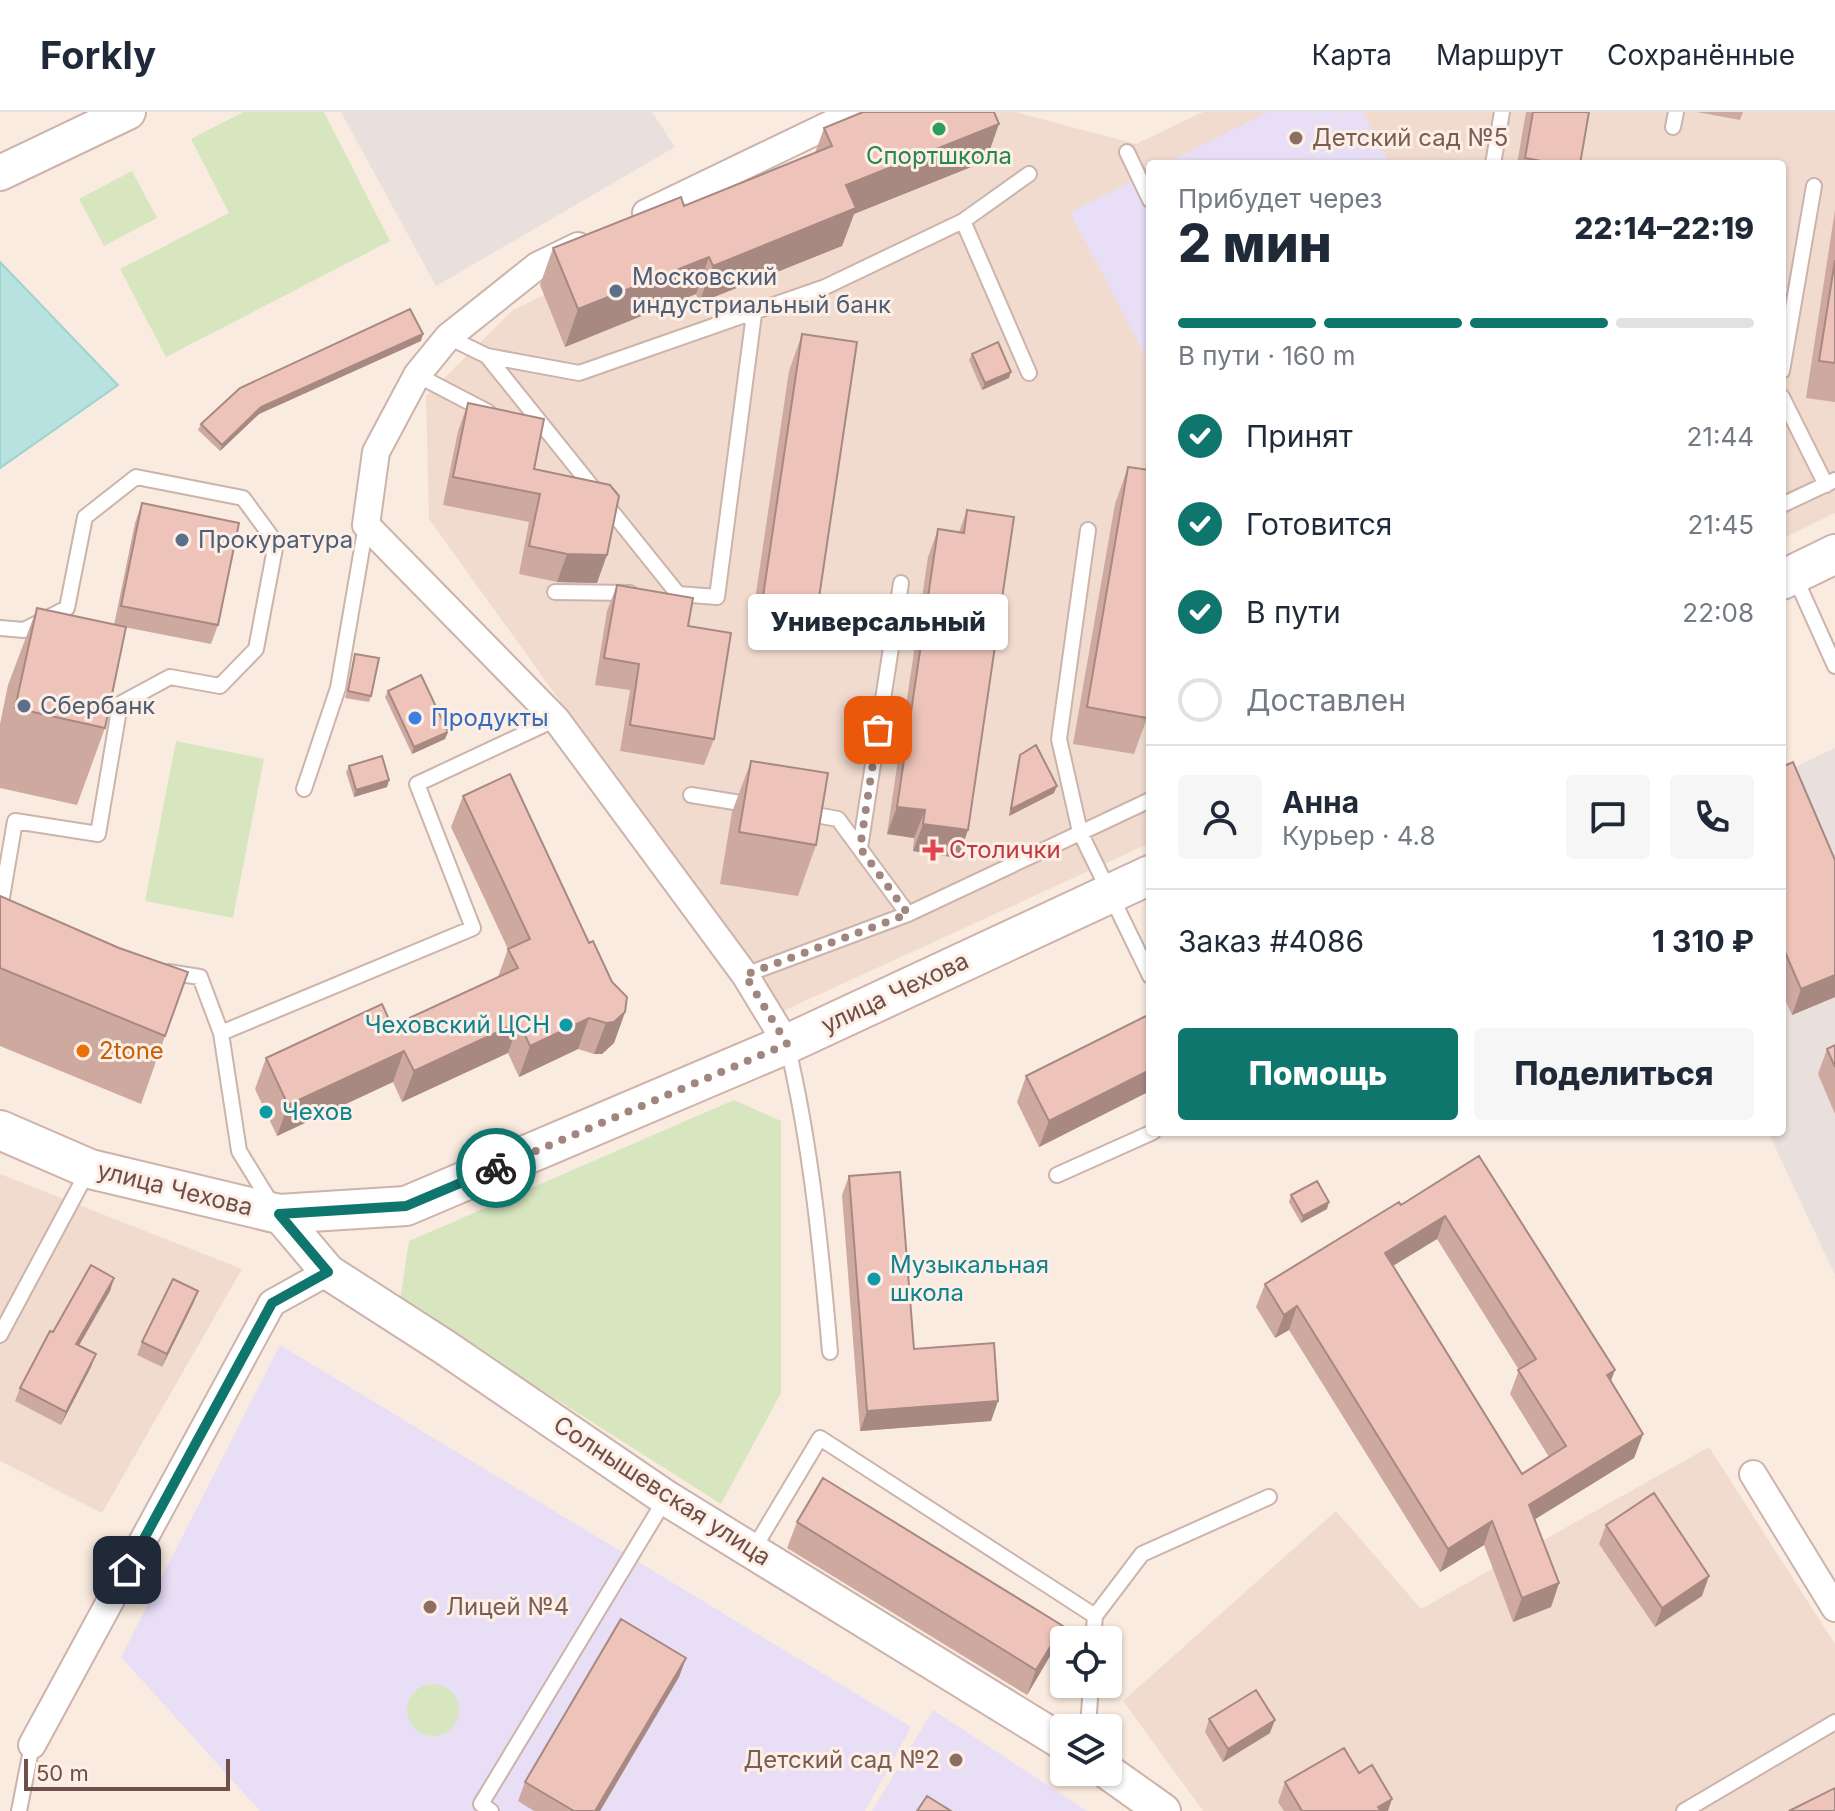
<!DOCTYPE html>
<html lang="ru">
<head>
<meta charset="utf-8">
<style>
	body { margin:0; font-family:Inter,sans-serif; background:#f6f6f7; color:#1f2937; height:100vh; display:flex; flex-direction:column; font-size:30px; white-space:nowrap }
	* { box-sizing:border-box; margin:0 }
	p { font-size:26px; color:#747a83 }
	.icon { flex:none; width:44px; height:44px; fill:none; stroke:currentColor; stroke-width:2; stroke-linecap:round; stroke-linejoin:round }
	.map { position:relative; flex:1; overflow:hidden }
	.details { position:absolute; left:1146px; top:48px; width:640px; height:976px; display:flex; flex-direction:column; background:#fff; border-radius:8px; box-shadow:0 2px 6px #0004 }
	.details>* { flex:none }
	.tools { position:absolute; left:1050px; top:1514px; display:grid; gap:16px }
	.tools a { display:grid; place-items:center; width:72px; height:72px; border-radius:8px; background:#fff; box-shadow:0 2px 6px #0004; font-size:40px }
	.scale { position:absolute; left:24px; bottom:20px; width:206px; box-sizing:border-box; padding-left:8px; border:4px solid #6f4f49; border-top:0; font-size:22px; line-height:28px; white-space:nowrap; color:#6f4f49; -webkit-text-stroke:6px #feefe6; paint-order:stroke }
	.pin { position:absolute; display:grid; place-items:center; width:68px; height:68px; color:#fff; margin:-34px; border-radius:16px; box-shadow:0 4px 12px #0006 }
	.courier { position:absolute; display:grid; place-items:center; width:80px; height:80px; margin:-40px; border:6px solid #0f766e; border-radius:50%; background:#fff; color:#222; box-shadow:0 2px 10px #0007 }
	.bubble { position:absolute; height:56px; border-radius:8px; background:#fff; box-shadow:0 2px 6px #0004; font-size:26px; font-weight:800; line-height:56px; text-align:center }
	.overview em { font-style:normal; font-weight:800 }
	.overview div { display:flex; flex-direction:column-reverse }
	.overview { display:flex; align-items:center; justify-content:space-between; height:136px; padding:0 32px }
	h1 { font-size:52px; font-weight:800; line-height:60px }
	.bar { display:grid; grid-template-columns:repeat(4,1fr); gap:12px 8px; align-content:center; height:96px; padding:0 32px }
	.bar i { height:10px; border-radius:6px; background:#e0e1e3 }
	.bar .current { background:#0f766e }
	.bar p { grid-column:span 4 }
	.line { display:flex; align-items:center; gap:20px; padding:0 32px; border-top:2px solid #e0e1e3 }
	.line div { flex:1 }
	.round { display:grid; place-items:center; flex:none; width:84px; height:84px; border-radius:8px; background:#f6f6f7 }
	ol { padding:0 32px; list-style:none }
	li { display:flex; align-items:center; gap:24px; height:88px }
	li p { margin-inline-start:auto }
	li .icon { padding:8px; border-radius:50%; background:#0f766e; color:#fff; stroke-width:4 }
	li:last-child { color:#747a83 }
	li i { width:44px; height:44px; border:4px solid #e0e1e3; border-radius:50% }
	.action { display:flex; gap:16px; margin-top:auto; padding:16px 32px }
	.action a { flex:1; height:92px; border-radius:8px; background:#0f766e; color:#fff; font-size:32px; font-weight:800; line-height:92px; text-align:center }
	.action a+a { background:#f6f6f7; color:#1f2937 }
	header { display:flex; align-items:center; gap:48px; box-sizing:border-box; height:112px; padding:0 40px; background:#fff; border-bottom:2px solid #e0e1e3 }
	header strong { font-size:38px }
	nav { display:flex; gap:44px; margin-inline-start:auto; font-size:28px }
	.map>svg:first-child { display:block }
	.residential { fill:#f1dbcf }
	.industrial { fill:#e9dfdc }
	.education { fill:#e8def6 }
	.green { fill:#d8e6c0 }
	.water { fill:#b7e2df; stroke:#9ed3d0; stroke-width:2 }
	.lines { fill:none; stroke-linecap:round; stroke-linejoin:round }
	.service-casing { stroke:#ccb3ab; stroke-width:18 }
	.minor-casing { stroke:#ccb3ab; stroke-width:30 }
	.tertiary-casing { stroke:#ccb3ab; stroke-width:38 }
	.secondary-casing { stroke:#cfb2a9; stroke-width:42 }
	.service { stroke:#fff; stroke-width:14 }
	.minor { stroke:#fff; stroke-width:26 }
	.tertiary { stroke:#fff; stroke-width:34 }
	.secondary { stroke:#fff; stroke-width:38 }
	.wall { fill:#cda9a0; fill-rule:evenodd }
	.shaded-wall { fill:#a78982 }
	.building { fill:#eec4ba; stroke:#a78982; stroke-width:2; fill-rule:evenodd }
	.done { stroke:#a0867e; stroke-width:8; stroke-dasharray:0 14.4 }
	.route { stroke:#0f766e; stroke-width:10 }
	.leisure-dot { fill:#2e9e5b; stroke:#feefe6; stroke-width:3 }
	.education-dot { fill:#8d6e63; stroke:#feefe6; stroke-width:3 }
	.service-dot { fill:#5c6f8a; stroke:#feefe6; stroke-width:3 }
	.shop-dot { fill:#3f7fe0; stroke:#feefe6; stroke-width:3 }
	.health-dot { fill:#e0444e; stroke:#feefe6; stroke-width:3 }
	.culture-dot { fill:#0f9aa8; stroke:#feefe6; stroke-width:3 }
	.food-dot { fill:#e8710a; stroke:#feefe6; stroke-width:3 }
	.labels { text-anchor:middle; stroke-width:6; stroke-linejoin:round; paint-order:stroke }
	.education-label { font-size:24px; fill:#785e54; stroke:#feefe6; text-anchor:start }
	.leisure-label { font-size:24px; fill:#27864d; stroke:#feefe6 }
	.service-label { font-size:24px; fill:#4e5e75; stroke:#feefe6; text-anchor:start }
	.shop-label { font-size:24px; fill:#366cbe; stroke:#feefe6; text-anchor:start }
	.health-label { font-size:24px; fill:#be3a42; stroke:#feefe6; text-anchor:start }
	.street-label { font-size:24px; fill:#6f4f49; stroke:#feefe6 }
	.culture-label { font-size:24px; fill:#0d838f; stroke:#feefe6; text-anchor:start }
	.food-label { font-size:24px; fill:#c56008; stroke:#feefe6; text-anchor:start }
</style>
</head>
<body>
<header>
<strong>Forkly</strong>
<nav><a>Карта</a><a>Маршрут</a><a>Сохранённые</a></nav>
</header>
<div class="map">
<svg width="1835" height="1699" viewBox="0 0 1835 1699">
	<rect width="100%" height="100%" fill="#faebe0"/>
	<path class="residential" d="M913 0H1015L1136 32 1203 0H1835V401L1782 427V52H1150V731L783 899 429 407 426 284 513 198Z
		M0 1062 242 1157 102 1401 0 1349Z
		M1709 1335 1835 1532V1699H1203L1123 1589 1336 1399 1421 1497Z"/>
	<path class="industrial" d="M341 0H652L675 35 436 174Z
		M1835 636V1163L1768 1020H1782V661Z"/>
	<path class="education" d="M1267 0H1363L1390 52H1165Z
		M1150 60V253L1070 100Z
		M280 1233 911 1615 865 1699H260L121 1545Z
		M933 1598 1087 1699H872Z"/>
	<path class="green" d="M243 0H324L390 129 166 245 120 157 229 101 191 27Z
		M132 59 157 106 104 134 79 87Z
		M176 629 264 647 233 806 145 789Z
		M734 988 781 1009V1281L721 1392 400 1188 409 1129Z
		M407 1598a26 26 0 1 1 52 0a26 26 0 1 1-52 0Z"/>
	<path class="water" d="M0 150 118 273 0 356Z"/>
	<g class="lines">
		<defs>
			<path id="service" d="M1673 15 1676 0
				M1127 40 1150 88
				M1493 52 1502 0
				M963 109 1029 261
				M448 225 487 244 678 482 717 485 754 202
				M487 244 579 261 825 175 963 109 1029 62
				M1782 259 1814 74
				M417 263 488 300
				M1782 285 1826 373
				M1782 393 1835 368
				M1088 418 1059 627 1080 720 1150 864
				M1794 463 1835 554
				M555 480 630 481
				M0 516 24 518 67 496 85 405 136 365 243 386 276 431 256 537 220 574 170 565 120 592 98 722 15 709 0 797
				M304 677 338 576 366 413
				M691 683 753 693
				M805 701 838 707 908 802
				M860 736 901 471
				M168 860 200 865 221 921
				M745 863 908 802 1150 688
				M787 932C811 1033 821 1136 830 1240
				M1057 1063 1153 1020
				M274 1096 239 1039 221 921 473 816 417 672 556 607
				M0 1223 89 1057
				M753 1438 820 1326 1095 1504 1093 1528
				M1095 1504 1142 1442 1269 1385
				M1088 1616 1091 1572
				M19 1699 32 1633
				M491 1699 481 1692 666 1386
				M1684 1699 1835 1610"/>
			<path id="minor" d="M646 101 856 0
				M578 134 537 154 448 225 417 263 376 340 366 413 556 607 745 863 787 932
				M1753 1362 1835 1496
				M32 1633 272 1191 328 1160"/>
			<path id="tertiary" d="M0 61 128 0
				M279 1102 328 1160 443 1234 666 1386 1064 1631
				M1108 1660 1163 1699"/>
			<path id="secondary" d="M1782 468 1835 442
				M0 1018 90 1057 279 1102 406 1094 787 932 1150 763"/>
		</defs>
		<use href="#service" class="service-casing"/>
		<use href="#minor" class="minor-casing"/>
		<use href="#tertiary" class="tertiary-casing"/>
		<use href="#secondary" class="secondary-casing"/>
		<use href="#service" class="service"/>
		<use href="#minor" class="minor"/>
		<use href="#tertiary" class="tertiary"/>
		<use href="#secondary" class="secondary"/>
	</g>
	<path class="wall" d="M1526 0H1589L1580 52H1517Z
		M1697 0H1743L1740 8Z
		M824 16 986 49 854 102 842 134 699 191 696 182 565 235 540 173 553 136 684 94 815 41Z
		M1835 98V290L1806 286Z
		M802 222 817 499 804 536 749 528 789 259Z
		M421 229 259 302 220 339 198 318 201 312Z
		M972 242 1009 266 982 278 969 248Z
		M468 291 534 357 597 471 557 470 519 462 529 410 443 393 458 319Z
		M1128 355 1147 606 1134 642 1073 632 1115 392Z
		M142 391 218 513 211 532 124 515 105 616 77 693 0 676V612L8 573 37 496 114 513 135 411Z
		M967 398 968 718 958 746 913 739 914 726 887 722 928 445 938 417 959 420Z
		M617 473 688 514 714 627 704 653 620 639 630 578 595 573 607 499Z
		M355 542 371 584 369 590 345 586Z
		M388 579 448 620 445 627 412 642 385 585Z
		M1020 643 1054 681 1009 704 1018 649Z
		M751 649 816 733 798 784 720 772 732 700Z
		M349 654 389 668 387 675 354 685 346 660Z
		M1782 655 1835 748V885L1792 903 1782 881Z
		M463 684 589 831 625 900 614 931 602 942H594L578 937 519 965 508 941 402 990 393 970 277 1024 255 977 266 946 392 914 498 865 508 837 451 715Z
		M0 784 165 924 141 992 0 934Z
		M1150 902V979L1039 1035 1017 990 1026 964Z
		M1835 933V1002L1818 962 1827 937Z
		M1479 1044 1611 1270 1643 1322 1634 1346 1535 1407 1559 1471 1551 1495 1513 1510 1484 1433 1440 1460 1289 1218 1275 1226 1256 1195 1265 1172 1401 1093ZM1437 1127 1519 1258 1510 1282 1549 1345 1522 1362 1393 1154Z
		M849 1064 914 1237 998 1289 991 1309 860 1319 842 1083Z
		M1291 1083 1327 1097 1301 1111 1289 1090Z
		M114 1166 110 1179 78 1234 91 1255 61 1313 15 1289 20 1276 53 1220Z
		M198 1179 193 1192 162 1255 137 1243 142 1230Z
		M797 1410 1063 1514 1053 1539 1027 1583 787 1436Z
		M1606 1413 1702 1484 1655 1515 1599 1432Z
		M686 1546 679 1565 600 1699H534L518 1689 525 1670Z
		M1209 1607 1270 1621 1223 1650 1205 1620Z
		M1359 1661 1388 1699H1284L1278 1690 1285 1670Z"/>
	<path class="shaded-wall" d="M999 12 986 49 854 102 842 134 699 191 713 154 846 73Z
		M709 145 696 182 565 235 578 197Z
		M423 222 421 229 259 302 220 339 222 333 261 295Z
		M1011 260 1009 266 982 278 985 271Z
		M567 442 607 443 597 471 557 470Z
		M448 620 445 627 412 642 414 635Z
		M389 668 387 675 354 685 356 678Z
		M1057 674 1054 681 1009 704 1011 697Z
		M897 695 925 698 914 726 887 722Z
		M923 712 968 718 958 746 913 739Z
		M1835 863V885L1792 903 1801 877Z
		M625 900 614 931 602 942H594L606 911Z
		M589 906 578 937 519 965 530 934Z
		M519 910 508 941 402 990 414 959Z
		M404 939 393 970 277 1024 288 993Z
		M1150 958V979L1039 1035 1049 1009Z
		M1329 1090 1327 1097 1301 1111 1303 1104Z
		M1445 1104 1437 1127 1376 1164 1385 1141Z
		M114 1166 110 1179 72 1246 76 1232Z
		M198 1179 193 1192 162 1255 167 1242Z
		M1297 1194 1289 1218 1275 1226 1284 1203Z
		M96 1242 91 1255 61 1313 66 1300Z
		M1615 1258 1606 1282 1607 1263Z
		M998 1289 991 1309 860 1319 867 1299Z
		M1643 1322 1634 1346 1521 1416 1529 1393Z
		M1492 1409 1484 1433 1440 1460 1448 1437Z
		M1709 1464 1702 1484 1655 1515 1662 1496Z
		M1559 1471 1551 1495 1513 1510 1522 1486Z
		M1063 1514 1053 1539 1027 1583 1036 1558Z
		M686 1546 679 1565 600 1699H595Z
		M1275 1608 1270 1621 1223 1650 1228 1637Z
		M1392 1687 1388 1699H1377L1378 1695Z"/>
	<path class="building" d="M863 0H994L999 12 846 73 856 96 713 154 709 145 578 197 553 136 681 85 684 94 832 34 824 16Z
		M1533 0H1589L1580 52H1557L1525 46Z
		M1835 148V251L1819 249Z
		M410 197 423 222 261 295 222 333 201 312 240 276Z
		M802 222 857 230 817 499 762 491Z
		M998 230 1011 260 985 271 972 242Z
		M468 291 544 307 534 357 610 373 619 384 607 443 567 442 529 434 540 382 453 365Z
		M1128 355 1150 358V590L1147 606 1087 595Z
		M142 391 239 411 218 513 121 494Z
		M967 398 1014 405 968 718 923 712 925 698 897 695 938 417 964 421Z
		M617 473 693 486 688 514 731 521 714 627 630 613 639 552 604 546Z
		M37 496 126 515 105 616 15 596Z
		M355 542 379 546 371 584 348 579Z
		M421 563 448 620 414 635 388 579Z
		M1036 633 1057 674 1011 697 1020 643Z
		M382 644 389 668 356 678 349 654Z
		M751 649 828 661 816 733 739 720Z
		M1793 650 1835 748V863L1801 877 1782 833V655Z
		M510 662 589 831 593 829 612 870 627 885 625 900 614 910 606 911 589 906 530 934 519 910 414 959 404 939 288 993 266 946 382 892 392 914 518 856 508 837 530 827 463 684Z
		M0 784 119 836 188 860 165 924 0 856Z
		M1150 902V958L1049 1009 1026 964Z
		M1835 933V955L1827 937Z
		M1479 1044 1615 1258 1607 1263 1643 1322 1529 1393 1559 1471 1522 1486 1492 1409 1448 1437 1297 1194 1284 1203 1265 1172 1399 1090 1401 1093ZM1445 1104 1536 1247 1518 1258 1566 1334 1522 1362 1385 1141Z
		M900 1060 914 1237 994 1231 998 1289 867 1299 849 1064Z
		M1317 1069 1329 1090 1303 1104 1291 1083Z
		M91 1153 114 1166 76 1232 96 1242 66 1300 20 1276 50 1219 53 1220Z
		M173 1167 198 1179 167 1242 142 1230Z
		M823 1366 1063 1514 1036 1558 797 1410Z
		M1654 1381 1709 1464 1662 1496 1606 1413Z
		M621 1507 686 1546 595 1699H574L525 1670Z
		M1256 1578 1275 1608 1228 1637 1209 1607Z
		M1344 1636 1359 1661 1372 1653 1392 1687 1378 1695 1381 1699H1302L1285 1670Z
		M1835 1676V1699H1789Z
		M927 1684 951 1699H917Z"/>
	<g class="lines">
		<path class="done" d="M496 1056 787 932 745 863 908 802 860 736 878 618"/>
		<path class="route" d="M127 1458 272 1191 328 1160 279 1102 406 1094 496 1056"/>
	</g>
	<circle class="leisure-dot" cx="939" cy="17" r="8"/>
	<g class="education-dot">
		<circle cx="1296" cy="26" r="8"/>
		<circle cx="430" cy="1495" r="8"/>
		<circle cx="956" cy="1648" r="8"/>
	</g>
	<g class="service-dot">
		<circle cx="616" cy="179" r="8"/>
		<circle cx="182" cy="428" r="8"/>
		<circle cx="24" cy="594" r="8"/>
	</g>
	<circle class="shop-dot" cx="415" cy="606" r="8"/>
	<path class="health-dot" d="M929 726h8v8h8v8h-8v8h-8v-8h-8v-8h8z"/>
	<g class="culture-dot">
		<circle cx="566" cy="913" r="8"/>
		<circle cx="266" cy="1000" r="8"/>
		<circle cx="874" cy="1167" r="8"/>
	</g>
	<circle class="food-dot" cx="83" cy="939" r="8"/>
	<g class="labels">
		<g class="education-label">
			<text x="1312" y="34">Детский сад №5</text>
			<text x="446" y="1503">Лицей №4</text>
			<text x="940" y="1656" text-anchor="end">Детский сад №2</text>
		</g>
		<g class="leisure-label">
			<text x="939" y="52">Спортшкола</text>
		</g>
		<g class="service-label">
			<text x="632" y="173">Московский<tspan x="632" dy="28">индустриальный банк</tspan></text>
			<text x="198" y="436">Прокуратура</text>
			<text x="40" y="602">Сбербанк</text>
		</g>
		<g class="shop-label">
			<text x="431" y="614">Продукты</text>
		</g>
		<g class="health-label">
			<text x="949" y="746">Столички</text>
		</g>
		<g class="street-label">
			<text transform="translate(895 881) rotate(-25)" y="8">улица Чехова</text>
			<text transform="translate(175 1077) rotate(14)" y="8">улица Чехова</text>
			<text transform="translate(662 1379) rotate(33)" y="8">Солнышевская улица</text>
		</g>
		<g class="culture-label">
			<text x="550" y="921" text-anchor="end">Чеховский ЦСН</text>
			<text x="282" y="1008">Чехов</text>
			<text x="890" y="1161">Музыкальная<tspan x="890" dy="28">школа</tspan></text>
		</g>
		<g class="food-label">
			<text x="99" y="947">2tone</text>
		</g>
	</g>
</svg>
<div class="tools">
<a><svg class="icon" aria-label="locate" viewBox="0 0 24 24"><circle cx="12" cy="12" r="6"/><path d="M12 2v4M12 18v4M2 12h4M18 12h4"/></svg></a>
<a><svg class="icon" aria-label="layers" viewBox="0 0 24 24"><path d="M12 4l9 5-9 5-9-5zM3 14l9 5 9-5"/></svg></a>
</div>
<div class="scale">50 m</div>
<div class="pin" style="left:878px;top:618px;background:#ea580c"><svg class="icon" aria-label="bag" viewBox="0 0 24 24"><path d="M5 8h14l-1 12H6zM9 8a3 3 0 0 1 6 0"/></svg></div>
<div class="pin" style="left:127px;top:1458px;background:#1f2937"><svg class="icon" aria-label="home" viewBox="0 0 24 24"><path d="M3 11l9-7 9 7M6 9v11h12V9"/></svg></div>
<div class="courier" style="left:496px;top:1056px"><svg class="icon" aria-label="bike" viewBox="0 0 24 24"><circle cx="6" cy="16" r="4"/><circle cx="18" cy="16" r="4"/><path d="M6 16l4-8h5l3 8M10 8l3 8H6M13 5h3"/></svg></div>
<div class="bubble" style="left:748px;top:482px;width:260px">Универсальный</div>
<section class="details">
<div class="overview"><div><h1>2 мин</h1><p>Прибудет через</p></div><em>22:14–22:19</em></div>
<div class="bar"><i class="current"></i><i class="current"></i><i class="current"></i><i></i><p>В пути · 160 m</p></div>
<ol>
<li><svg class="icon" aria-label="check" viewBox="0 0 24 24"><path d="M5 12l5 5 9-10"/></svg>Принят<p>21:44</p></li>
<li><svg class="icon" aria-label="check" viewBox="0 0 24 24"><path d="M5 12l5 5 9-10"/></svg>Готовится<p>21:45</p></li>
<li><svg class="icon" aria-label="check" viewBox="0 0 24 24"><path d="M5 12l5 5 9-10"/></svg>В пути<p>22:08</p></li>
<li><i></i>Доставлен</li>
</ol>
<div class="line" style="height:144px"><a class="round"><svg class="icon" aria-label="person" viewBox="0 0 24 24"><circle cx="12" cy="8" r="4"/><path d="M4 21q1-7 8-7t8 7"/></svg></a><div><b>Анна</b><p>Курьер · 4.8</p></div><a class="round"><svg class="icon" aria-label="chat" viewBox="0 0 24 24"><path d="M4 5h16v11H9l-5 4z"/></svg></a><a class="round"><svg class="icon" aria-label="phone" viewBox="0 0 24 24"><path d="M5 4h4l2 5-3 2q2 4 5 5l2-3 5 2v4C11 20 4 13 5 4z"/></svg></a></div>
<div class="line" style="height:104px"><div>Заказ #4086</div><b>1 310 ₽</b></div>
<div class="action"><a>Помощь</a><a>Поделиться</a></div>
</section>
</div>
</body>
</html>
